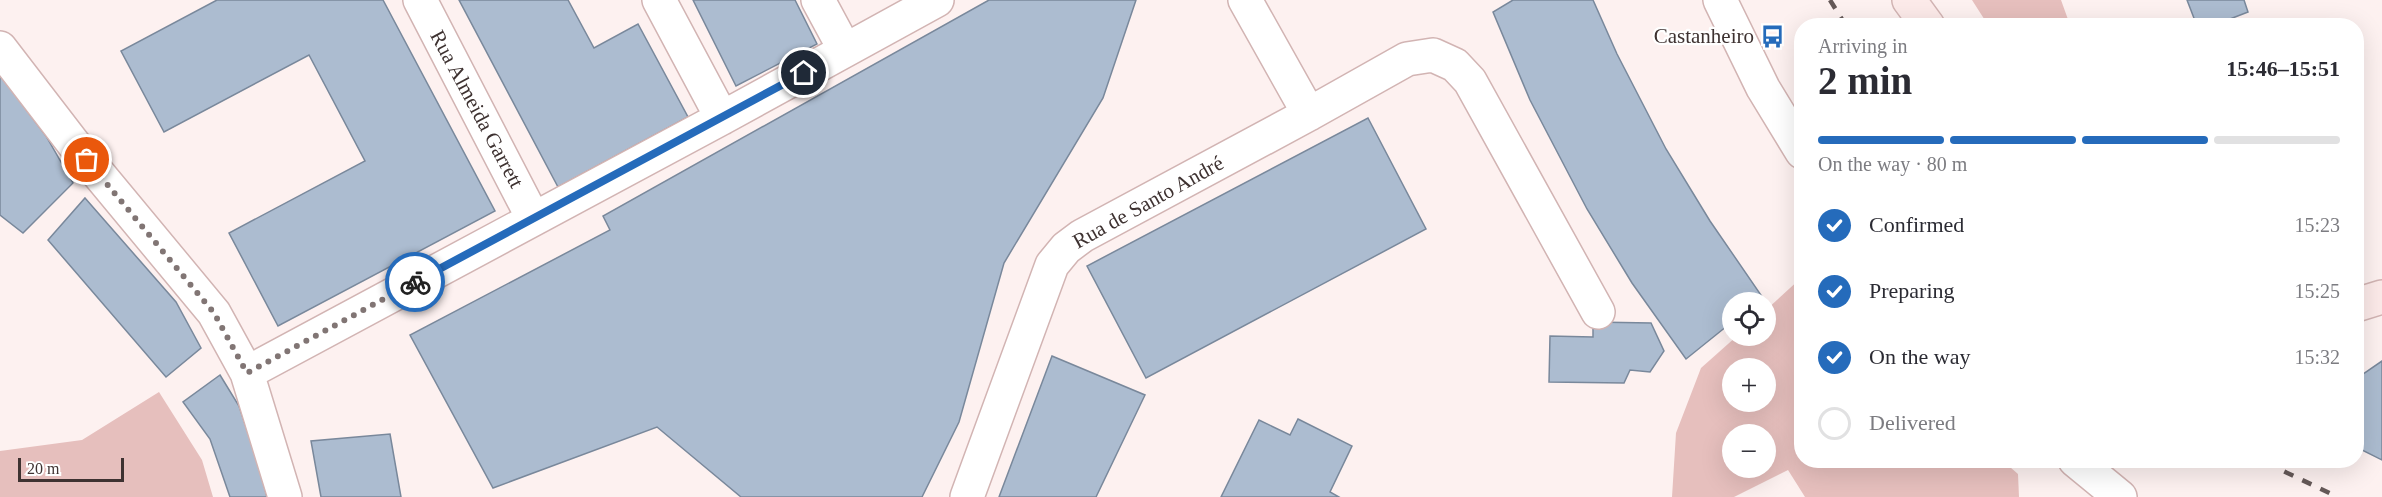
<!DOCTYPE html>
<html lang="en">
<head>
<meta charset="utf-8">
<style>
	body { margin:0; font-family:Georgia,serif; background:#f7f7f7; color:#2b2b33; height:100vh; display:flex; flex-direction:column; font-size:22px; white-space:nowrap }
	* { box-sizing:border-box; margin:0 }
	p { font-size:20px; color:#7c7c81 }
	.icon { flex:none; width:33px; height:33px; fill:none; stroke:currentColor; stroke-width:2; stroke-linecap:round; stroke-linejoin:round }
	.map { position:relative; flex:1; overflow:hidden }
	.sheet { position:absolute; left:1794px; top:18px; width:570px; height:450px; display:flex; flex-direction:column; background:#fff; border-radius:24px; box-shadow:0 6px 24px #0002 }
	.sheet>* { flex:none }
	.buttons { position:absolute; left:1722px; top:292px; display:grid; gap:12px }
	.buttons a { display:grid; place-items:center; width:54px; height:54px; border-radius:50%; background:#fff; box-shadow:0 6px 24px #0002; font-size:30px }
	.scale { position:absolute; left:18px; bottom:15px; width:106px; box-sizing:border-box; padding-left:6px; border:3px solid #3e3231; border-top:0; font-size:16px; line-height:21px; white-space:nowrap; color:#3e3231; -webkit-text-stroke:4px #fff; paint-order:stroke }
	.pin { position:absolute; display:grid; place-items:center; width:51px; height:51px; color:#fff; margin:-26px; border:3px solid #fff; border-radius:50%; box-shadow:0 2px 6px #0007 }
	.courier { position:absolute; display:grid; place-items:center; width:60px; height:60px; margin:-30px; border:4px solid #256bbb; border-radius:50%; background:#fff; color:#222; box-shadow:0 2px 8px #0007 }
	.headline em { font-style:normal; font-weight:800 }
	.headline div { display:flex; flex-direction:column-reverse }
	.headline { display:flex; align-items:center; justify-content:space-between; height:102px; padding:0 24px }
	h1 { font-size:39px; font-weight:800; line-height:45px }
	.bar { display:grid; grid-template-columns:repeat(4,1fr); gap:9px 6px; align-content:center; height:72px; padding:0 24px }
	.bar i { height:8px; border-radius:4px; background:#e1e1e2 }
	.bar .on { background:#256bbb }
	.bar p { grid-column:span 4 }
	ol { padding:0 24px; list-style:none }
	li { display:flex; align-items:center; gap:18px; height:66px }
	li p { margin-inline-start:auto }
	li .icon { padding:6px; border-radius:50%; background:#256bbb; color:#fff; stroke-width:4 }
	li:last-child { color:#7c7c81 }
	li i { width:33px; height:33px; border:3px solid #e1e1e2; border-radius:50% }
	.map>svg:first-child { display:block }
	.green { fill:#e6bfbd; fill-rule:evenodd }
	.building { fill:#acbcd0; stroke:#79889b; stroke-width:1.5 }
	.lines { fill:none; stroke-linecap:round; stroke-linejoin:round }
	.minor-casing { stroke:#d2b4b3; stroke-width:36 }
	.tertiary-casing { stroke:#d2b4b3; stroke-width:36 }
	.secondary-casing { stroke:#d2b4b3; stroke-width:36 }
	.minor { stroke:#fff; stroke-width:33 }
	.tertiary { stroke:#fff; stroke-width:33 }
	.secondary { stroke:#fceae9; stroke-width:33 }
	.rail { stroke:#655958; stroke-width:4.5; stroke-dasharray:10 10; stroke-linecap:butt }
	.done { stroke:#817574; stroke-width:6; stroke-dasharray:0 10.8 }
	.route { stroke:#256bbb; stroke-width:8 }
	.labels { text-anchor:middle; stroke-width:4.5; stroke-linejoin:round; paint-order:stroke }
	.poi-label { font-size:21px; fill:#3e3231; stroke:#fff; text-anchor:end }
	.street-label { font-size:21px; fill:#3e3231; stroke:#fff }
</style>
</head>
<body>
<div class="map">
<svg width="2382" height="497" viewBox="0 0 2382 497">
	<rect width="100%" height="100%" fill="#fdf1f0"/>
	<path class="green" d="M1972 0H2061L2070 25H1988Z
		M1801 278 1802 460 2003 461 2018 474 2019 497H1805L1788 470 1734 497H1672L1676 433 1701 368 1737 336H1766V310ZM1732 369H1766V402H1732ZM1732 435H1766V468H1732Z
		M159 392 202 460 213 497H0V451L82 440Z"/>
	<path class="building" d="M217 0H383L495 211 278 326 229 233 365 161 309 55 164 132 121 51Z
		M459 0H568L594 48 638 24 688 117 558 187Z
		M693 0H795L817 44 736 86Z
		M989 0H1136L1103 98 1004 263 959 422 922 497H741L657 427 493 488 410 335 610 230 603 216Z
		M1513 0H1593L1617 54 1666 149 1710 221 1763 298 1757 303H1732V322L1686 359 1632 283 1587 209 1530 100 1493 12Z
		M2187 0H2244L2248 12 2212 26H2197Z
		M0 75 46 136 73 183 23 233 0 215Z
		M1368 118 1426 229 1146 378 1087 266Z
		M85 198 176 302 201 348 166 377 48 240Z
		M1593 322 1651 323 1664 351 1650 372 1630 370 1624 383 1549 382 1550 336 1593 337Z
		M1052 356 1145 395 1096 497H999Z
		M2382 361V460L2356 447V379Z
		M220 375 239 406 259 466 267 497H230L210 439 183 402Z
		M1298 419 1352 446 1330 492 1339 497H1221L1259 420 1290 435Z
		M390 434 401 497H321L311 441Z"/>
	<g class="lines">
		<defs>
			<path id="minor" d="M420 0 533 218
				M659 0 722 118
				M818 0 845 50
				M1245 0 1309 114
				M0 48 73 143 214 313 247 373 285 497
				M247 373 722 118 937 0
				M967 497 1052 265 1066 248 1082 236 1309 114 1407 59 1433 55 1455 65 1470 81 1598 312"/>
			<path id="tertiary" d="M1720 0 1763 88 1802 152
				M2075 460 2120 497"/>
			<path id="secondary" d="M1909 0 1928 26
				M2356 305 2382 297"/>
		</defs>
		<use href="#minor" class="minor-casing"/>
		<use href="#tertiary" class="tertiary-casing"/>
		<use href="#secondary" class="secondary-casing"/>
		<use href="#minor" class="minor"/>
		<use href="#tertiary" class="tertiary"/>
		<use href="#secondary" class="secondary"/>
		<path class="rail" d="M1830 0 1846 26
			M2268 460 2281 470 2338 497"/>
	</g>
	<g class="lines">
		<path class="done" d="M87 160 214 313 247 373 415 282"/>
		<path class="route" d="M415 282 804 73"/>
	</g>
	<defs>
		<symbol id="bus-bare" viewBox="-9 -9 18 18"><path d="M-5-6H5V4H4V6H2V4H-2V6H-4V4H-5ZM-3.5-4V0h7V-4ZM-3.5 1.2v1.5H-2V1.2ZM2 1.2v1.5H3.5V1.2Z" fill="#256bbb" stroke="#fff" stroke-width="2.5" paint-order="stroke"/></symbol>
	</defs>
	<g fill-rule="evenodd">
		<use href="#bus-bare" x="1756" y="20" width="33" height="33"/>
	</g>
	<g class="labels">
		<g class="poi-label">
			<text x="1754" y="43">Castanheiro</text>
		</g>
		<g class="street-label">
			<text transform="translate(477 109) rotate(62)" y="7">Rua Almeida Garrett</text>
			<text transform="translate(1148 202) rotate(-29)" y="7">Rua de Santo André</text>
		</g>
	</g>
</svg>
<div class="buttons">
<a><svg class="icon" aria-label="locate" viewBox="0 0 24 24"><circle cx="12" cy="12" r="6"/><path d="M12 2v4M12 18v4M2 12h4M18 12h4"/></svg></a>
<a>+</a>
<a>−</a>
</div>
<div class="scale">20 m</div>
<div class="pin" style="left:87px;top:160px;background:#ea580c"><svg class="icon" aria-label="bag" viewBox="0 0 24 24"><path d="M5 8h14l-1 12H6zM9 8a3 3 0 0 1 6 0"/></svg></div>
<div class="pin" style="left:804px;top:73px;background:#1f2937"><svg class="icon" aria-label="home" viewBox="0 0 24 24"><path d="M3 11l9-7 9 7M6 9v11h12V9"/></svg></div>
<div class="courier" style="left:415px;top:282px"><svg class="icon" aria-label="bike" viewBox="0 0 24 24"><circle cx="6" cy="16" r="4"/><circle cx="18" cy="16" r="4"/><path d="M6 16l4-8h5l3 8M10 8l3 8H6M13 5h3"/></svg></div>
<section class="sheet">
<div class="headline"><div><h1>2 min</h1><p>Arriving in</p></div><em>15:46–15:51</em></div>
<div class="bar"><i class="on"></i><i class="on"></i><i class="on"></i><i></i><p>On the way · 80 m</p></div>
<ol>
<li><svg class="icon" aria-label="check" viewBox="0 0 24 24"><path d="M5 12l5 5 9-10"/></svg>Confirmed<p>15:23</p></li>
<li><svg class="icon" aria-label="check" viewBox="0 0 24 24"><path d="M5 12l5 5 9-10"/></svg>Preparing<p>15:25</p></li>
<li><svg class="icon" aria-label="check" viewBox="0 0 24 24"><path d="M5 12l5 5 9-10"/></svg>On the way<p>15:32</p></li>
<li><i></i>Delivered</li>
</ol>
</section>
</div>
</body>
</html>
